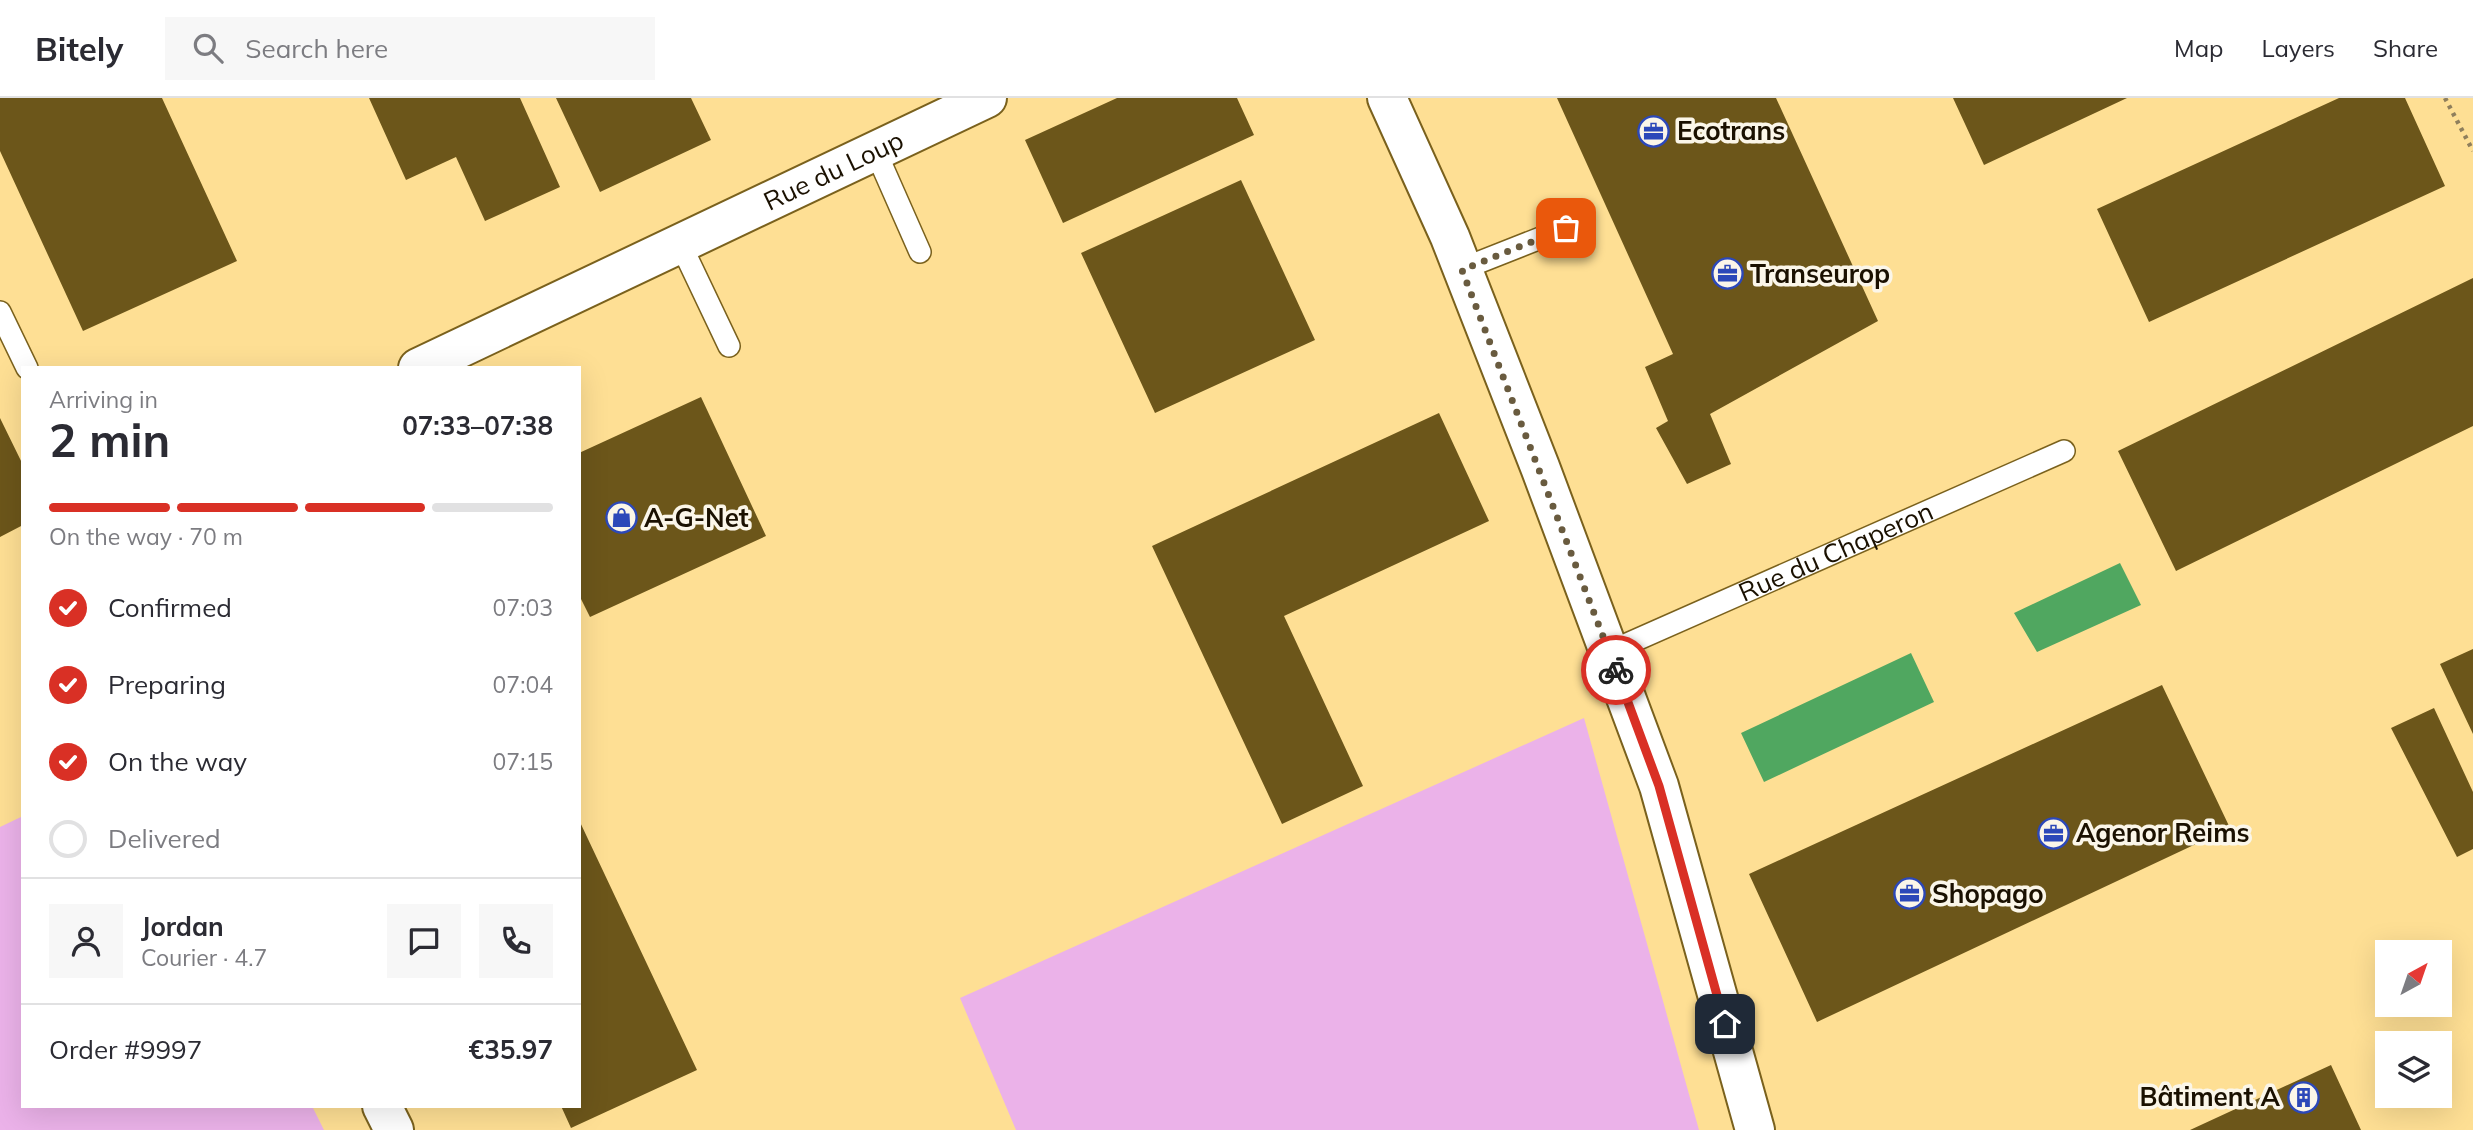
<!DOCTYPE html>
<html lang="en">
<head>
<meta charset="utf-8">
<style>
	body { margin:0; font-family:Mulish,sans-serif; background:#f7f7f7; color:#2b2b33; height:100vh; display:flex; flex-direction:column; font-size:26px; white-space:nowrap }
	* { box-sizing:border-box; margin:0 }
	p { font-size:23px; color:#7c7c81 }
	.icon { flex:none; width:38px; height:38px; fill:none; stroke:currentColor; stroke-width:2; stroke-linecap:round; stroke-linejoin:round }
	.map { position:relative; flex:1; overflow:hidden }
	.details { position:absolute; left:21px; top:268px; width:560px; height:742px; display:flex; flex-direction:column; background:#fff; border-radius:0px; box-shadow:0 7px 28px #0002 }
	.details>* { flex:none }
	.needle { width:46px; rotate:40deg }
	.tools { position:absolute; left:2375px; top:842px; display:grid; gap:14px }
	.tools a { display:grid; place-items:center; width:77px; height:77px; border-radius:0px; background:#fff; box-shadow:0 7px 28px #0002; font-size:35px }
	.pin { position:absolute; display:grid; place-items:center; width:60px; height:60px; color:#fff; margin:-30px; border-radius:14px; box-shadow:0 4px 10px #0006 }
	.courier { position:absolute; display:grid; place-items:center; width:70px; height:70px; margin:-35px; border:5px solid #d93025; border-radius:50%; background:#fff; color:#222; box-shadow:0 2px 9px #0007 }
	.summary em { font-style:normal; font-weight:700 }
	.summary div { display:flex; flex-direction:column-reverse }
	.summary { display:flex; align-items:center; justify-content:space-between; height:119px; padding:0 28px }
	h1 { font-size:46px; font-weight:700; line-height:52px }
	.bar { display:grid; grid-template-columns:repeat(4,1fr); gap:10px 7px; align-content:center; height:84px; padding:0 28px }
	.bar i { height:9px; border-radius:5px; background:#e1e1e2 }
	.bar .on { background:#d93025 }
	.bar p { grid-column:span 4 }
	.line { display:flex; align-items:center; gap:18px; padding:0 28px; border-top:2px solid #e1e1e2 }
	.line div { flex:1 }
	.round { display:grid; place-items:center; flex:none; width:74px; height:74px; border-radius:0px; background:#f7f7f7 }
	ol { padding:0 28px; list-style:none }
	li { display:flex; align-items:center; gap:21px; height:77px }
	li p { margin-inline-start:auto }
	li .icon { padding:7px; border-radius:50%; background:#d93025; color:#fff; stroke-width:4 }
	li:last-child { color:#7c7c81 }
	li i { width:38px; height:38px; border:4px solid #e1e1e2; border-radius:50% }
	header { display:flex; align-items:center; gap:42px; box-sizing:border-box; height:98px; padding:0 35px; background:#fff; border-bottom:2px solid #e1e1e2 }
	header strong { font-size:33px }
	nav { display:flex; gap:38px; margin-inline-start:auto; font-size:24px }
	.search { width:490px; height:63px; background:#f7f7f7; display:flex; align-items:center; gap:18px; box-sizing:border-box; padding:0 24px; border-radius:0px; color:#7c7c81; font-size:26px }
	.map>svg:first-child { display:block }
	.built { fill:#fedf94; fill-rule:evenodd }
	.green { fill:#ebb2e9 }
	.water { fill:#50a760 }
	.building { fill:#6c561a }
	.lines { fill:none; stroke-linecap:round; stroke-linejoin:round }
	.lane-casing { stroke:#7a611d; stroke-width:24 }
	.street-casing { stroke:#7a611d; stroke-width:42 }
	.path { stroke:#8f7f5c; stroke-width:4.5; stroke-dasharray:3.5 5; stroke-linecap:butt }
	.lane { stroke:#fff; stroke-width:21 }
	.street { stroke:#fff; stroke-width:38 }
	.done { stroke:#695b3f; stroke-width:7; stroke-dasharray:0 12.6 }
	.route { stroke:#d93025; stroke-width:9 }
	.labels { text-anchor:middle; stroke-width:7; stroke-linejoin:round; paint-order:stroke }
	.poi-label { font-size:26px; font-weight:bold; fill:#1a1000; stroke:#fbf6e9; text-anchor:start }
	.street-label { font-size:26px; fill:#1a1000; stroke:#fbf6e9 }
</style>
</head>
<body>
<header>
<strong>Bitely</strong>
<div class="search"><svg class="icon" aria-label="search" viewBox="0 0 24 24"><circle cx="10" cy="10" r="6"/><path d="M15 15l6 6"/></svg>Search here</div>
<nav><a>Map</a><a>Layers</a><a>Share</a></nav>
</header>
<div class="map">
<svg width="2473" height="1032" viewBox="0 0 2473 1032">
	<rect width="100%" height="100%" fill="#fde7b3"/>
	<path class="built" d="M0 0H2473V1032H0ZM23 270H579V1008H23ZM2387 854H2440V906H2387ZM2387 945H2440V998H2387Z"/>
	<path class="green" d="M1584 620 1699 1032H1016L960 900Z
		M23 718V1008H312L324 1032H0V729Z"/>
	<path class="water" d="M2120 465 2141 507 2037 554 2014 515Z
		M1911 555 1934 604 1764 684 1741 635Z"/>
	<path class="building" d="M0 0H162L237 163 83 233 0 53Z
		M369 0H520L560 89 485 123 456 59 406 82Z
		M556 0H691L711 42 600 94Z
		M1117 0H1237L1254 37 1063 125 1025 42Z
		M1557 0H1776L1878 223 1710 316 1731 366 1687 386 1656 330 1668 323 1645 269 1673 256Z
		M1953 0H2127L1984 67Z
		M2339 0H2405L2445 88 2149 224 2097 111Z
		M1241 82 1315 242 1155 315 1081 155Z
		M2473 180V328L2176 473 2118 353Z
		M701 299 766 438 590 519 579 497V355Z
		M1439 315 1489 423 1284 518 1363 688 1282 726 1152 448Z
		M0 320 23 367V427L0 439Z
		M2473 551V636L2440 566Z
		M2162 587 2230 730 1817 924 1749 776Z
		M2434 610 2473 694V751L2457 759 2391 630Z
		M579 722 697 972 571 1030 561 1008H579Z
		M2331 967 2361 1032H2190Z"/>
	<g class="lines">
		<defs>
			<g id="lane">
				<path d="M875 52 920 154"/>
				<path d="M680 145 729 248"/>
				<path d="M1462 171 1566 130"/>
				<path d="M0 214 27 270"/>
				<path id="s1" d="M1609 554 2064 353"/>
			</g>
			<g id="street">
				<path d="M1387 0 1450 139 1540 369 1659 688 1755 1032"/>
				<path id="s2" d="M418 270 987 0"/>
				<path d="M382 1008 394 1032"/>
			</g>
		</defs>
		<use href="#lane" class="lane-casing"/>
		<use href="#street" class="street-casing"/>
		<path class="path" d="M2445 0 2473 53"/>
		<use href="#lane" class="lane"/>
		<use href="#street" class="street"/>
	</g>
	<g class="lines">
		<path class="done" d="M1566 130 1462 172 1616 572"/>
		<path class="route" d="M1616 572 1659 688 1725 926"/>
	</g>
	<defs>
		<symbol id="office-ring" viewBox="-11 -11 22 22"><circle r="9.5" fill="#fbf6e9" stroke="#2c48b9" stroke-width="1.5"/><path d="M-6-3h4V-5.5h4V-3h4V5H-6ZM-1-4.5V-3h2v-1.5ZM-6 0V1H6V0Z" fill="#2c48b9"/></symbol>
		<symbol id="shop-ring" viewBox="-11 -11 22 22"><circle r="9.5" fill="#fbf6e9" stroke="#2c48b9" stroke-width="1.5"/><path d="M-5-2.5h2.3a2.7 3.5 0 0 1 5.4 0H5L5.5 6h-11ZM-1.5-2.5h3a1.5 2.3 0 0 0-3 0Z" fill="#2c48b9"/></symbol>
		<symbol id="building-ring" viewBox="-11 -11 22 22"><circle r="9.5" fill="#fbf6e9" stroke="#2c48b9" stroke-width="1.5"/><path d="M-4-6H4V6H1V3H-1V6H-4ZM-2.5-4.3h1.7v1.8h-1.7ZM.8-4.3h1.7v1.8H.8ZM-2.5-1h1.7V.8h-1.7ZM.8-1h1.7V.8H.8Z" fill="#2c48b9"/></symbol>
	</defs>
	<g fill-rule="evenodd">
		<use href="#office-ring" x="1636" y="16" width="35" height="35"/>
		<use href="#office-ring" x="1710" y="158" width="35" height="35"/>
		<use href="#shop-ring" x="604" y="402" width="35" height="35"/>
		<use href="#office-ring" x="2036" y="718" width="35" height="35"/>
		<use href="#office-ring" x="1892" y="778" width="35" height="35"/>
		<use href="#building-ring" x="2286" y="982" width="35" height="35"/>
	</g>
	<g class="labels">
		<g class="poi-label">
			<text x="1677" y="42">Ecotrans</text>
			<text x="1750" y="185">Transeurop</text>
			<text x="644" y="429">A-G-Net</text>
			<text x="2076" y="744">Agenor Reims</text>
			<text x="1932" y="805">Shopago</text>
			<text x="2280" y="1008" text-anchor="end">Bâtiment A</text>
		</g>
		<g class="street-label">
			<text dy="9" stroke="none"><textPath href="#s2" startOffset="460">Rue du Loup</textPath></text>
			<text dy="9" stroke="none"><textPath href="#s1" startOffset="248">Rue du Chaperon</textPath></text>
		</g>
	</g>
</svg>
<div class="tools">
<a><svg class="needle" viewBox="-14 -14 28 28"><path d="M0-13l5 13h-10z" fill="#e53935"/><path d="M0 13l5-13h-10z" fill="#7c7c81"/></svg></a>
<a><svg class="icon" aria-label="layers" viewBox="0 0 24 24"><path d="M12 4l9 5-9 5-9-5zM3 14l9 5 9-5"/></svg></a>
</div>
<div class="pin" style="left:1566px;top:130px;background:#ea580c"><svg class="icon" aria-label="bag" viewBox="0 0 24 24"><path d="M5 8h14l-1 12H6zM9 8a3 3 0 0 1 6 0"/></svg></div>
<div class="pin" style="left:1725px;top:926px;background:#1f2937"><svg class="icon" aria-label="home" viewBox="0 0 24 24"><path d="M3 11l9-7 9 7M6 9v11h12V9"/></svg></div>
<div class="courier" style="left:1616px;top:572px"><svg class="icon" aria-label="bike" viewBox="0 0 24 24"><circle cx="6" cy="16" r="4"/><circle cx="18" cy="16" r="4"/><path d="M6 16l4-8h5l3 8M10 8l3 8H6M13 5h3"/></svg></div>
<section class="details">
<div class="summary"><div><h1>2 min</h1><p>Arriving in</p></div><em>07:33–07:38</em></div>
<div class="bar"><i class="on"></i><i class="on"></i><i class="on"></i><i></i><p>On the way · 70 m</p></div>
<ol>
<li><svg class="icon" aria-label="check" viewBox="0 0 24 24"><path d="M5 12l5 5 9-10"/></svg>Confirmed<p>07:03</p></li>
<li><svg class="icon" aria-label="check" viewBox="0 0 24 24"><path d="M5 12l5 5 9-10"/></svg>Preparing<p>07:04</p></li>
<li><svg class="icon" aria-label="check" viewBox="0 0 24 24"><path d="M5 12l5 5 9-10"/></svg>On the way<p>07:15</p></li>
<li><i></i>Delivered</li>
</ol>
<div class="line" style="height:126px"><a class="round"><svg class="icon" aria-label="person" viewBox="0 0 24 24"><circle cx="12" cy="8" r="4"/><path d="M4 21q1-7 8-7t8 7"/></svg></a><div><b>Jordan</b><p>Courier · 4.7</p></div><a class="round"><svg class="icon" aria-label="chat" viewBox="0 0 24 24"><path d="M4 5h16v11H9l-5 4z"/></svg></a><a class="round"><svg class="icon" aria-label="phone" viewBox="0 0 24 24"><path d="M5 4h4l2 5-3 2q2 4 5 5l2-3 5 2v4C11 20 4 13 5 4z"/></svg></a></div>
<div class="line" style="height:91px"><div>Order #9997</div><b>€35.97</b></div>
</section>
</div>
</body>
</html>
